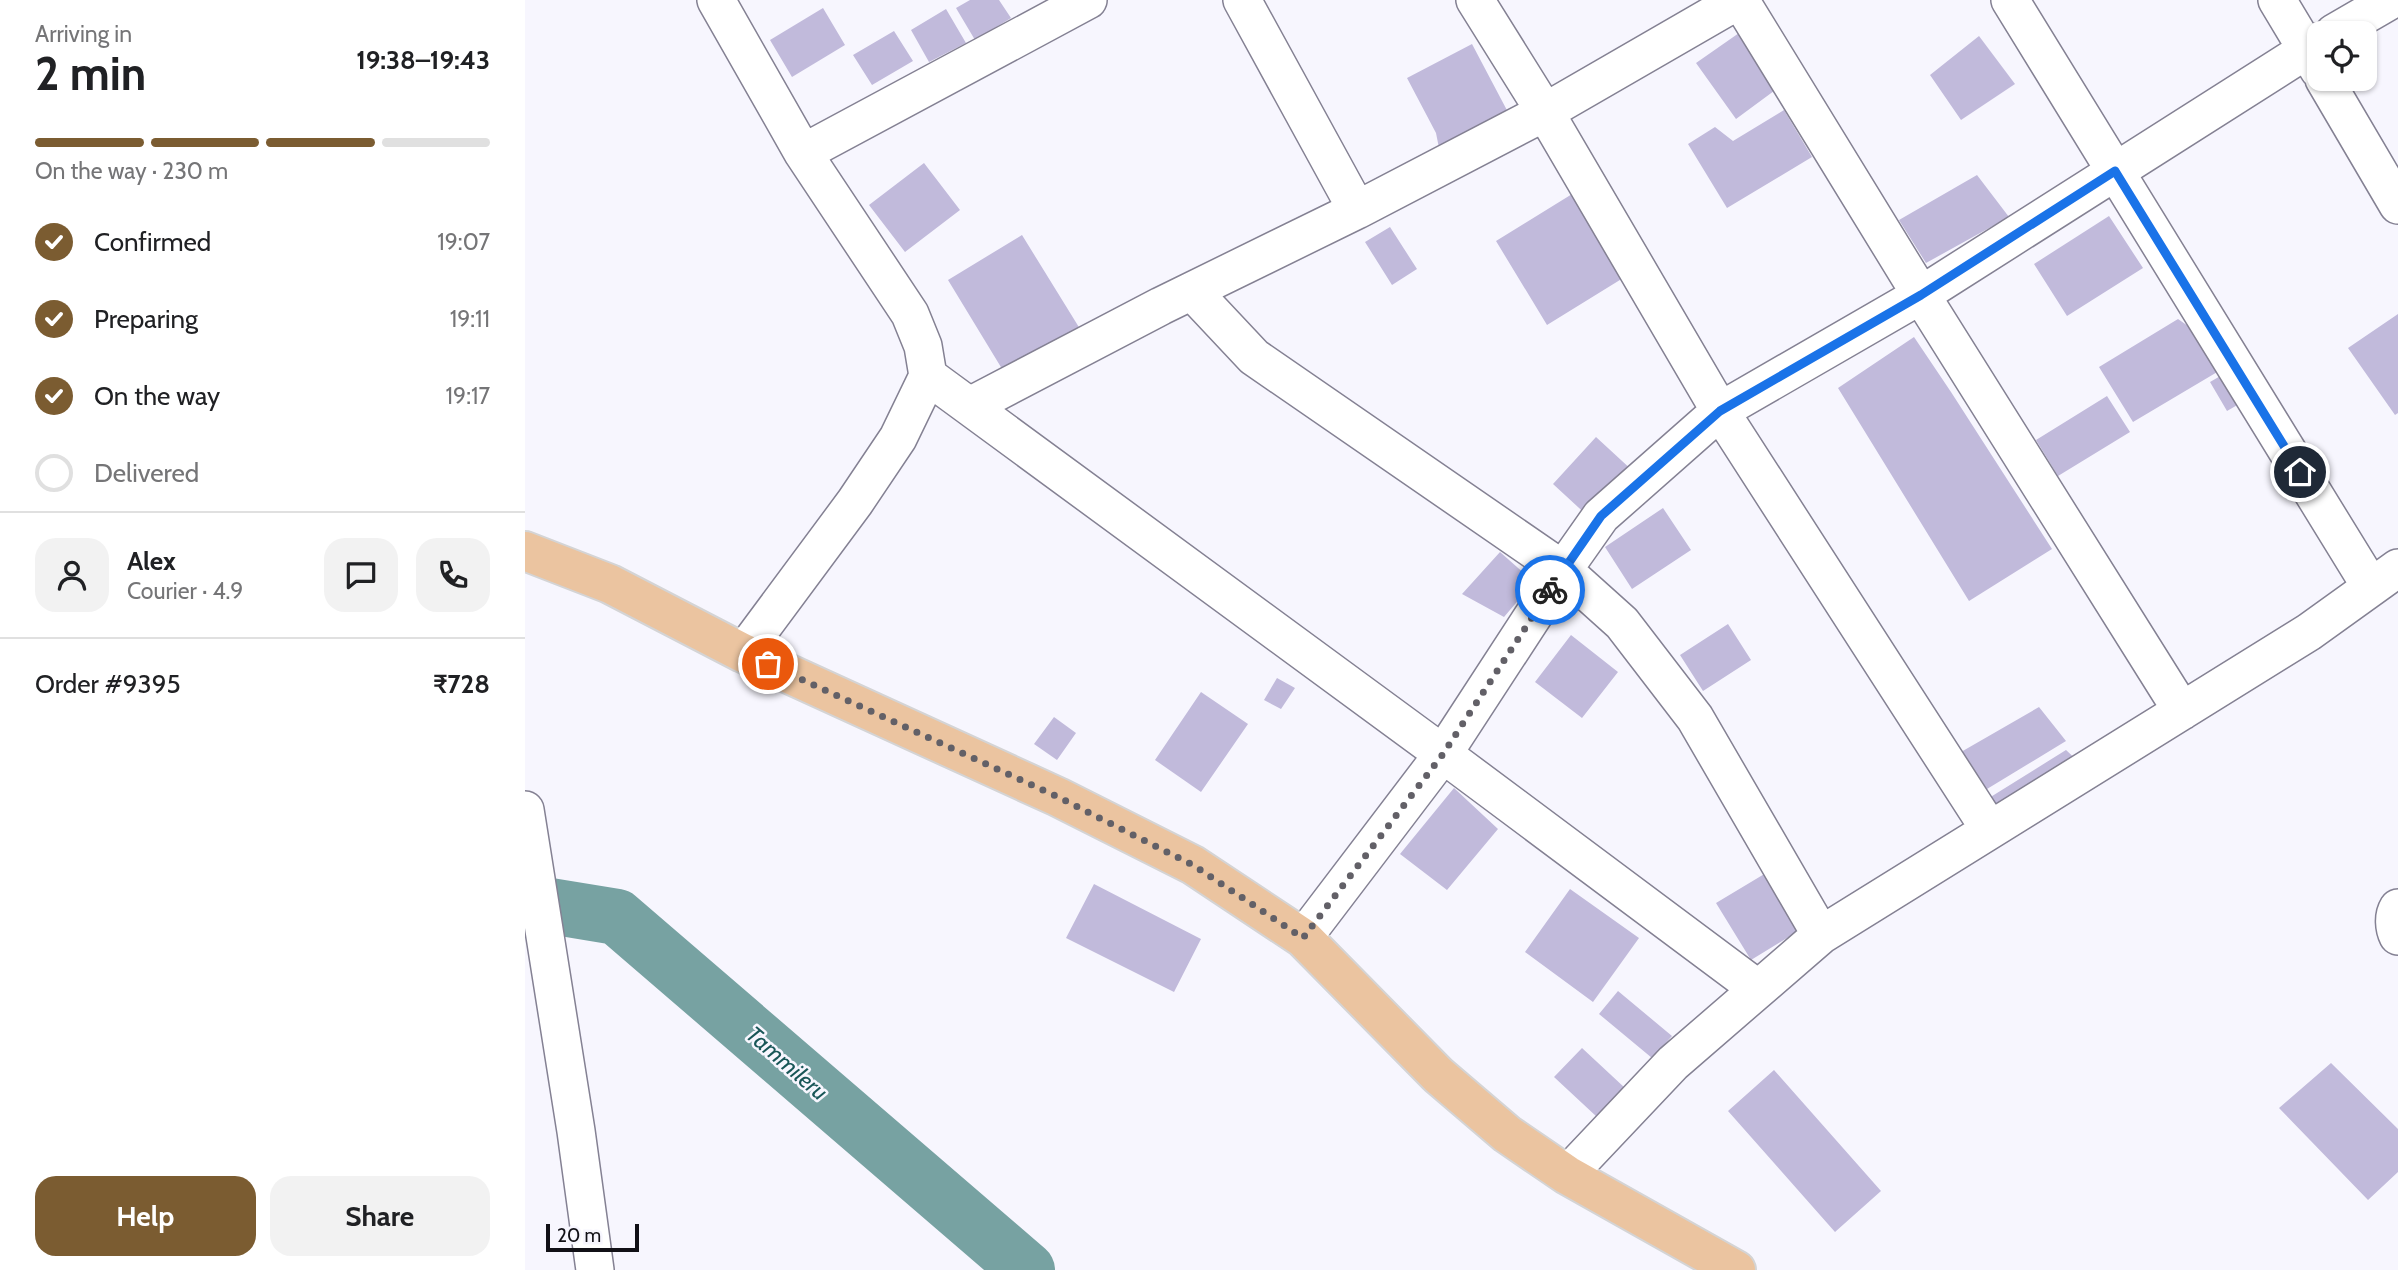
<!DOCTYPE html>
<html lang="en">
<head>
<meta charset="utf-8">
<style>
	body { margin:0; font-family:Cabin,sans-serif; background:#f2f2f2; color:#202124; height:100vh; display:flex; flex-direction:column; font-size:26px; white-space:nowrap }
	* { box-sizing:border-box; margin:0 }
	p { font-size:23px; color:#757577 }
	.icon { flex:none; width:38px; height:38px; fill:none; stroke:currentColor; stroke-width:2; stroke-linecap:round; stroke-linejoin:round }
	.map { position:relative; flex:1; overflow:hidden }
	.sheet { display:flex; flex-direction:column; background:#fff; width:525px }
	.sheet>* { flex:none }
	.controls { position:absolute; left:1782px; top:21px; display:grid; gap:14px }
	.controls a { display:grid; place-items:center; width:70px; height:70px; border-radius:14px; background:#fff; box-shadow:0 2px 5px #0004; font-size:35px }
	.scale { position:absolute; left:21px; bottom:18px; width:93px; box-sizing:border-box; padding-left:7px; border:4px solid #111016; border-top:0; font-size:19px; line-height:24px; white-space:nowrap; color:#111016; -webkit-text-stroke:5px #f7f6fe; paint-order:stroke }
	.pin { position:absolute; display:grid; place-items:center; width:60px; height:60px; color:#fff; margin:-30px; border:4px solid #fff; border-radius:50%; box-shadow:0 2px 7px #0007 }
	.courier { position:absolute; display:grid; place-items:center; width:70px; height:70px; margin:-35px; border:5px solid #1a73e8; border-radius:50%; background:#fff; color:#222; box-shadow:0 2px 9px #0007 }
	.overview em { font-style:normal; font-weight:800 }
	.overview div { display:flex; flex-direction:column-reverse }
	.overview { display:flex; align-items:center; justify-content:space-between; height:119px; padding:0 35px }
	h1 { font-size:46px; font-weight:800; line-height:52px }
	.bar { display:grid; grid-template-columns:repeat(4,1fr); gap:10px 7px; align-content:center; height:84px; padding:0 35px }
	.bar i { height:9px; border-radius:5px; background:#e0e0e0 }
	.bar .active { background:#7b5c31 }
	.bar p { grid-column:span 4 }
	.line { display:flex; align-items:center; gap:18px; padding:0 35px; border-top:2px solid #e0e0e0 }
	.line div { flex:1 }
	.round { display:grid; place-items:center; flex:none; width:74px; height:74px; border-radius:21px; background:#f2f2f2 }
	ol { padding:0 35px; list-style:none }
	li { display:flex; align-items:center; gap:21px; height:77px }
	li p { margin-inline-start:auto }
	li .icon { padding:7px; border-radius:50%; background:#7b5c31; color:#fff; stroke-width:4 }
	li:last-child { color:#757577 }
	li i { width:38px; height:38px; border:4px solid #e0e0e0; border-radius:50% }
	.primary-button { display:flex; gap:14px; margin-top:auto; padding:14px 35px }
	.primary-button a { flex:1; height:80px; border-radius:21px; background:#7b5c31; color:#fff; font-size:28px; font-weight:800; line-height:80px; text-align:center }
	.primary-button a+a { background:#f2f2f2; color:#202124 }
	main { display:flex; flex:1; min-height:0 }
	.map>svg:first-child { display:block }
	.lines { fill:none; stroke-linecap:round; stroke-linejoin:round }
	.river { stroke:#77a2a2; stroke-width:56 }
	.building { fill:#c1badb }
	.minor-casing { stroke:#848193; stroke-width:40 }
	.primary-casing { stroke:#d4d4d5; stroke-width:42 }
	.minor { stroke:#fff; stroke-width:37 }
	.primary { stroke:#ebc4a0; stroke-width:38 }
	.done { stroke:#626067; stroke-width:7; stroke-dasharray:0 12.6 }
	.route { stroke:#1a73e8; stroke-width:9 }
	.labels { text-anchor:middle; stroke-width:5; stroke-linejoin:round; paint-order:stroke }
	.water-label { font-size:23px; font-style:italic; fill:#185657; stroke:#f7f6fe }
</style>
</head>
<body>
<main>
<section class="sheet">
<div class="overview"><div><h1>2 min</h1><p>Arriving in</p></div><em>19:38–19:43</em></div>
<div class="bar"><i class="active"></i><i class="active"></i><i class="active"></i><i></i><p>On the way · 230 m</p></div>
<ol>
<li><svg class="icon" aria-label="check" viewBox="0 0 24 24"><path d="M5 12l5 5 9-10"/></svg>Confirmed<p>19:07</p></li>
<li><svg class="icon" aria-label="check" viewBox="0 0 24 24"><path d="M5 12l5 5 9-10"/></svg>Preparing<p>19:11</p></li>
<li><svg class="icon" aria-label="check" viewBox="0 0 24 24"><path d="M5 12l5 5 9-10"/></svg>On the way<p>19:17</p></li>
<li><i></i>Delivered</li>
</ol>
<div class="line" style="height:126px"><a class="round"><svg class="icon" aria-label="person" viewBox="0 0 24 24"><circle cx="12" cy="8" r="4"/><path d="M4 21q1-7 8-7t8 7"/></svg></a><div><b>Alex</b><p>Courier · 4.9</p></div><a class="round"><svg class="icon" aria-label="chat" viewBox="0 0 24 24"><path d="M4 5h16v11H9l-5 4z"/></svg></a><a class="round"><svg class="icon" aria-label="phone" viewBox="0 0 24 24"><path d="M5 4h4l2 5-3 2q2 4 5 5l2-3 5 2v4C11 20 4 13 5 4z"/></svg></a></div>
<div class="line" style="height:91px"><div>Order #9395</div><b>₹728</b></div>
<div class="primary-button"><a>Help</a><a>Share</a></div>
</section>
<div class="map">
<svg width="1873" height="1270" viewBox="0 0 1873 1270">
	<rect width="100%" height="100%" fill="#f7f6fe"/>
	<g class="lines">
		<path class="river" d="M0 902 92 917 502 1270"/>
	</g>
	<path class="building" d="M445 0H474L486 18 450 40 431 8Z
		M298 8 320 45 267 77 245 40Z
		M421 9 441 43 404 62 386 30Z
		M369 31 388 61 347 85 328 55Z
		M1214 33 1253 88 1211 119 1171 63Z
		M1454 36 1490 84 1436 120 1405 75Z
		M947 44 985 116 915 153 911 133 882 78Z
		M1259 110 1287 157 1202 208 1163 144 1190 127 1208 141Z
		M399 163 435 210 380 252 344 205Z
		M1452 175 1484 217 1401 263 1374 220Z
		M1052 191 1103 275 1022 325 971 241Z
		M1584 216 1618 268 1542 316 1509 264Z
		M865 227 892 269 867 285 840 242Z
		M497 235 560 337 485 382 423 280Z
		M1873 314V413L1870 415 1823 348Z
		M1653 319 1663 326 1676 328 1699 368 1608 422 1574 367Z
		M1389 337 1426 392 1527 549 1444 601 1313 388Z
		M1704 371 1721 400 1702 411 1685 382Z
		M1582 396 1605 432 1533 476 1511 440Z
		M1071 437 1109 472 1066 519 1028 484Z
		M1138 508 1166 550 1107 589 1080 547Z
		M975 552 1009 582 979 617 937 594Z
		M1203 624 1226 660 1178 691 1155 655Z
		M1046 635 1093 672 1057 718 1010 682Z
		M752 678 770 688 756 709 739 700Z
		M676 692 723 724 676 792 630 760Z
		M1514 707 1541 741 1462 789 1436 752Z
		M529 717 551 733 532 760 509 744Z
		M1541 750 1556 764 1475 813 1464 798Z
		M929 788 973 829 922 890 875 854Z
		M1246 870 1280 927 1226 960 1191 903Z
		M569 884 676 939 649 992 541 938Z
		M1045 889 1114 938 1068 1002 1000 952Z
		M1093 991 1147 1036 1127 1058 1074 1014Z
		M1057 1048 1100 1088 1072 1117 1029 1077Z
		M1806 1063 1873 1129V1172L1843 1200 1754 1108Z
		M1249 1070 1356 1191 1310 1232 1203 1111Z"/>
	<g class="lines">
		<defs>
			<path id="minor" d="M191 0 278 153 385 314 398 346 403 376 373 438 330 502 218 653
				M717 0 832 210
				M950 0 1020 112 1195 411 1465 830
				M1215 0 1396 295 1657 711
				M1485 0 1846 587
				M1752 0 1794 70
				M1809 33 1866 0
				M1799 79 1873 205
				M278 153 563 0
				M667 291 729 357 1038 570 1097 623 1170 718 1296 935
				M403 376 918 754 1233 989
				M445 406 636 306 832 210 1020 112 1214 0
				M0 810 51 1131 70 1270
				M1873 908C1868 916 1869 928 1873 936
				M778 938 918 754 1038 570 1076 516 1195 411 1396 295 1794 42
				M1042 1175 1148 1063 1296 935 1784 632 1873 568"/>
			<path id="primary" d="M0 551 85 584 218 653 533 797 668 865 778 938 913 1075 982 1134 1042 1175 1211 1270"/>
		</defs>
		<use href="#minor" class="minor-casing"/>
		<use href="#primary" class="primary-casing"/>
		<use href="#minor" class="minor"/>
		<use href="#primary" class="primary"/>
	</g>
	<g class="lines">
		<path class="done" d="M243 664 533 797 646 854 668 865 778 938 918 754 1025 590"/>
		<path class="route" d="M1025 590 1076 516 1195 411 1396 295 1590 171 1775 472"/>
	</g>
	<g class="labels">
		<g class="water-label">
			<text transform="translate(262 1063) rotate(41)" y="8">Tammileru</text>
		</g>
	</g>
</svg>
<div class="controls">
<a><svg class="icon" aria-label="locate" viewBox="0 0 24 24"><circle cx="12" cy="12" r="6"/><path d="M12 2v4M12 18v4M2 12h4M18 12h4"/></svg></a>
</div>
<div class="scale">20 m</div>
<div class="pin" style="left:243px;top:664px;background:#ea580c"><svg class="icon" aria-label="bag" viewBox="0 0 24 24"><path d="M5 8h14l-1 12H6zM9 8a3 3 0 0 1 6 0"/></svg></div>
<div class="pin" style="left:1775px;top:472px;background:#1f2937"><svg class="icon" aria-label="home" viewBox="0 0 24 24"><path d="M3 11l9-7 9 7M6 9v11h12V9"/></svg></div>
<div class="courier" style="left:1025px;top:590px"><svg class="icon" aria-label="bike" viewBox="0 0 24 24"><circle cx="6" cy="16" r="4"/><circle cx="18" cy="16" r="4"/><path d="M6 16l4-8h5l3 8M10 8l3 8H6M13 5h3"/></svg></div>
</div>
</main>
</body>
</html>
